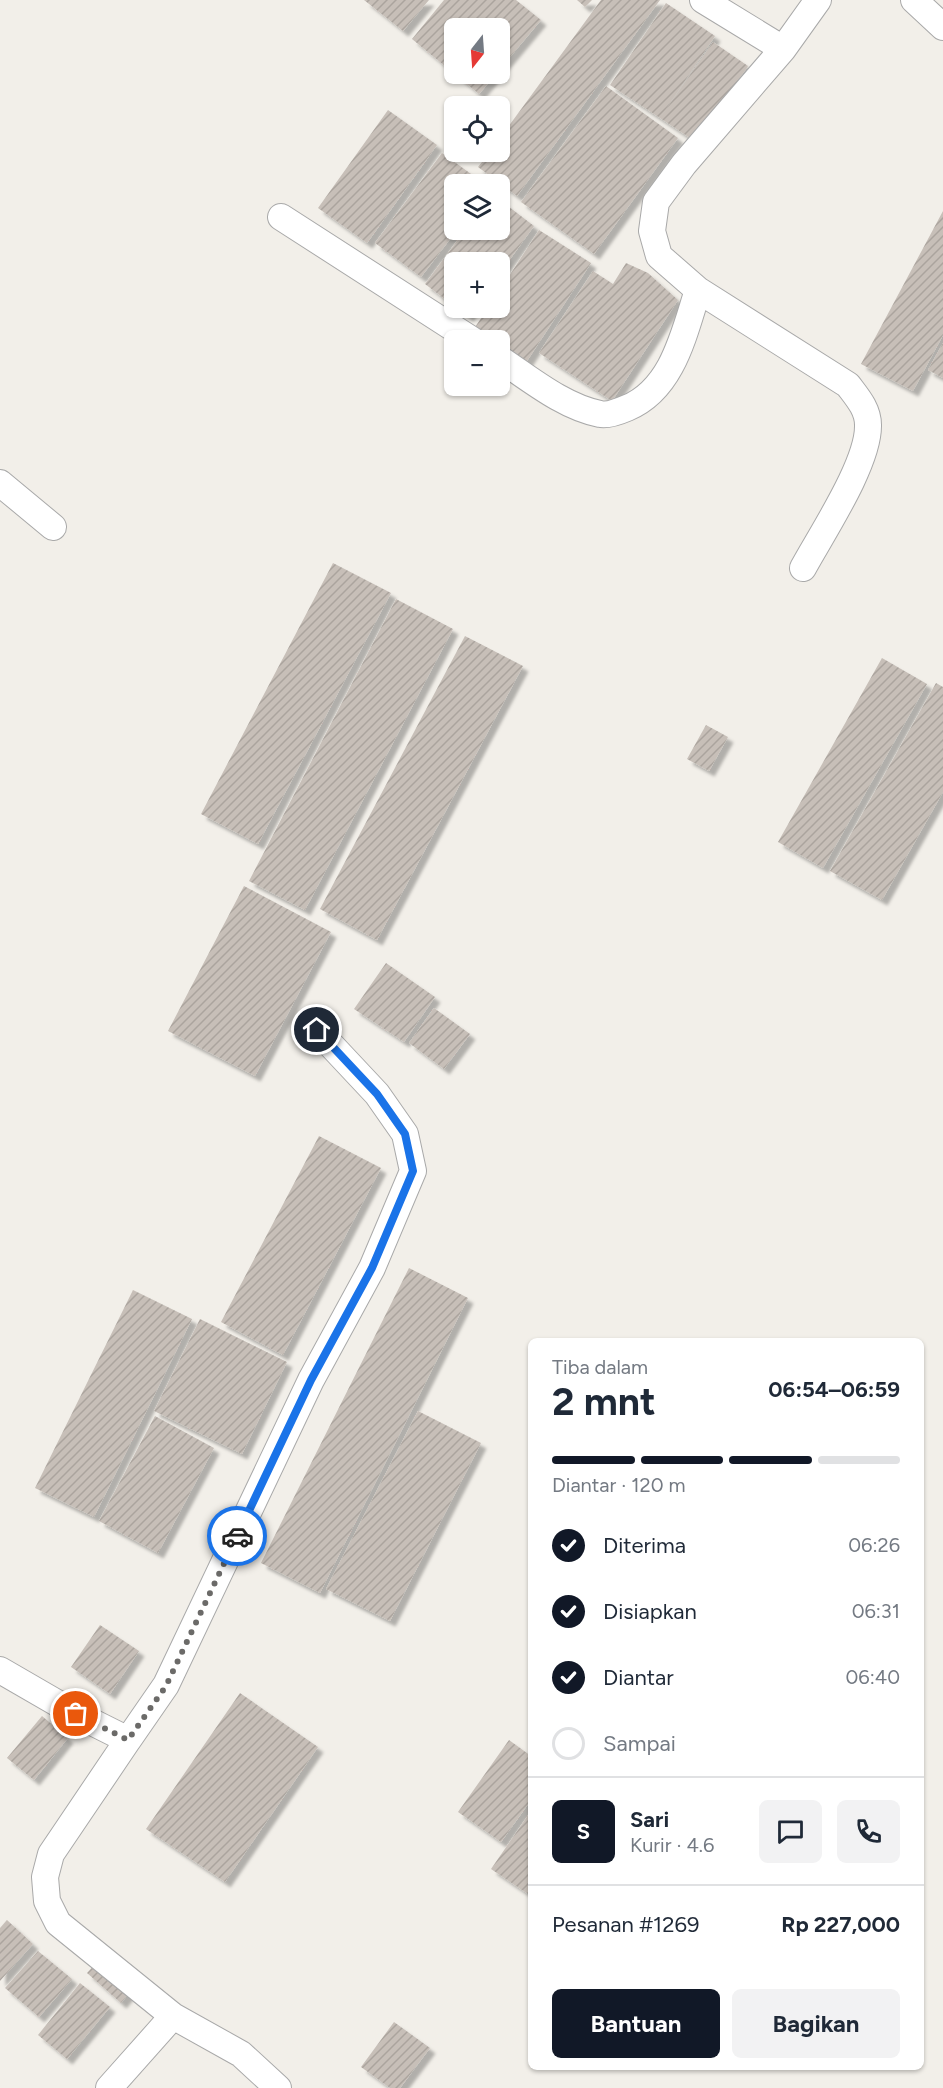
<!DOCTYPE html>
<html lang="id">
<head>
<meta charset="utf-8">
<style>
	body { margin:0; font-family:Figtree,sans-serif; background:#f2f2f3; color:#1f2937; height:100vh; display:flex; flex-direction:column; font-size:22px; white-space:nowrap }
	* { box-sizing:border-box; margin:0 }
	p { font-size:20px; color:#747a83 }
	.icon { flex:none; width:33px; height:33px; fill:none; stroke:currentColor; stroke-width:2; stroke-linecap:round; stroke-linejoin:round }
	.map { position:relative; flex:1; overflow:hidden }
	.sheet { position:absolute; left:528px; top:1338px; width:396px; height:732px; display:flex; flex-direction:column; background:#fff; border-radius:9px; box-shadow:0 2px 4px #0004 }
	.sheet>* { flex:none }
	.needle { width:39px; rotate:197deg }
	.fabs { position:absolute; left:444px; top:18px; display:grid; gap:12px }
	.fabs a { display:grid; place-items:center; width:66px; height:66px; border-radius:9px; background:#fff; box-shadow:0 2px 4px #0004; font-size:30px }
	.pin { position:absolute; display:grid; place-items:center; width:51px; height:51px; color:#fff; margin:-26px; border:3px solid #fff; border-radius:50%; box-shadow:0 2px 6px #0007 }
	.courier { position:absolute; display:grid; place-items:center; width:60px; height:60px; margin:-30px; border:4px solid #1a73e8; border-radius:50%; background:#fff; color:#222; box-shadow:0 2px 8px #0007 }
	.overview em { font-style:normal; font-weight:700 }
	.overview div { display:flex; flex-direction:column-reverse }
	.overview { display:flex; align-items:center; justify-content:space-between; height:102px; padding:0 24px }
	h1 { font-size:39px; font-weight:700; line-height:45px }
	.bar { display:grid; grid-template-columns:repeat(4,1fr); gap:9px 6px; align-content:center; height:72px; padding:0 24px }
	.bar i { height:8px; border-radius:4px; background:#e0e1e3 }
	.bar .on { background:#111827 }
	.bar p { grid-column:span 4 }
	.line { display:flex; align-items:center; gap:15px; padding:0 24px; border-top:2px solid #e0e1e3 }
	.line div { flex:1 }
	.round { display:grid; place-items:center; flex:none; width:63px; height:63px; border-radius:9px; background:#f2f2f3 }
	ol { padding:0 24px; list-style:none }
	li { display:flex; align-items:center; gap:18px; height:66px }
	li p { margin-inline-start:auto }
	li .icon { padding:6px; border-radius:50%; background:#111827; color:#fff; stroke-width:4 }
	li:last-child { color:#747a83 }
	li i { width:33px; height:33px; border:3px solid #e0e1e3; border-radius:50% }
	.cta { display:flex; gap:12px; margin-top:auto; padding:12px 24px }
	.cta a { flex:1; height:69px; border-radius:9px; background:#111827; color:#fff; font-size:24px; font-weight:700; line-height:69px; text-align:center }
	.cta a+a { background:#f2f2f3; color:#1f2937 }
	.map>svg:first-child { display:block }
	.building { fill:url(#building-hatch); filter:url(#shadow) }
	.lines { fill:none; stroke-linecap:round; stroke-linejoin:round }
	.minor-casing { stroke:#a9a9a9; stroke-width:28 }
	.minor { stroke:#fff; stroke-width:26 }
	.done { stroke:#6b6a68; stroke-width:6; stroke-dasharray:0 10.8 }
	.route { stroke:#1a73e8; stroke-width:8 }
</style>
</head>
<body>
<div class="map">
<svg width="943" height="2088" viewBox="0 0 943 2088">
	<defs>
		<pattern id="building-hatch" width="6" height="6" patternUnits="userSpaceOnUse" patternTransform="scale(1.5)"><rect width="6" height="6" fill="#c7bfb8"/><path d="M-1 1l2-2M0 6l6-6M5 7l2-2" fill="none" stroke="#aba49e"/></pattern>
		<filter id="shadow"><feDropShadow dx="5.5" dy="5.5" stdDeviation="1.5" flood-color="#0004"/></filter>
	</defs>
	<rect width="100%" height="100%" fill="#f2efe9"/>
	<path class="building" d="M364 0H429L403 31Z
		M444 0H516L541 20 500 69V28H454V74H496L479 94 412 39Z
		M577 0H592L585 7Z
		M601 0H660L517 196 478 167 490 152H500V138Z
		M666 3 715 36 660 118 610 85Z
		M713 42 748 66 696 142 660 118Z
		M606 86 678 138 594 254 521 202Z
		M388 110 437 145 367 243 318 208Z
		M442 153 485 184H454V230H457L421 277 375 243Z
		M500 200 534 226 500 273V262H454V306L425 284 465 230H500Z
		M943 211V335L913 391 861 364Z
		M539 230 591 263 525 364 500 348V340H489L473 330 488 308H500V290Z
		M626 263 648 273 678 300 612 401 539 353 593 271 613 284Z
		M457 308H474L468 316Z
		M943 343V378L928 370Z
		M333 563 391 593 258 844 201 814Z
		M396 599 453 629 305 910 249 881Z
		M465 636 523 666 377 940 320 909Z
		M882 658 927 684 823 868 778 842Z
		M936 683 943 687V792L882 900 830 871Z
		M706 725 728 737 709 771 687 759Z
		M244 886 331 932 255 1076 168 1031Z
		M386 963 435 997 404 1042 354 1009Z
		M434 1008 470 1034 444 1069 409 1043Z
		M319 1136 381 1168 283 1355 221 1322Z
		M409 1268 468 1298 320 1593 261 1563Z
		M133 1290 192 1319 94 1517 35 1488Z
		M200 1319 287 1362 242 1454 154 1411Z
		M418 1411 481 1443 390 1621 326 1589Z
		M155 1416 214 1448 158 1553 99 1521Z
		M100 1625 139 1651 110 1694 71 1667Z
		M240 1693 318 1747 225 1882 146 1829Z
		M42 1716 68 1738 34 1780 7 1758Z
		M509 1740 531 1756V1800L501 1842 458 1812Z
		M531 1811V1896L491 1869Z
		M7 1920 33 1944 0 1981V1928Z
		M38 1951 72 1979 39 2017 5 1988Z
		M97 1962 131 1991 121 2003 87 1973Z
		M80 1983 110 2007 67 2059 38 2035Z
		M394 2022 430 2048 400 2088H390L361 2067Z"/>
	<g class="lines">
		<defs>
			<path id="minor" d="M703 0 783 49
				M914 0 943 27
				M281 217 472 340
				M500 359C530 379 564 407 600 414 608 416 620 411 627 408 673 389 684 333 698 290
				M0 483 53 527
				M803 568C822 533 869 463 868 425 868 409 857 397 848 385L698 290 659 256 652 231 656 202 684 164 783 49 818 0
				M0 1670 76 1714 128 1740 51 1854 45 1877 47 1901 58 1923 173 2016 241 2054 278 2088
				M128 1740 166 1685 311 1380 372 1268 413 1171 405 1134 377 1094 317 1030
				M109 2088 173 2016"/>
		</defs>
		<use href="#minor" class="minor-casing"/>
		<use href="#minor" class="minor"/>
	</g>
	<g class="lines">
		<path class="done" d="M76 1714 128 1740 166 1686 237 1536"/>
		<path class="route" d="M237 1536 311 1380 372 1268 413 1171 405 1134 377 1094 317 1030"/>
	</g>
</svg>
<div class="fabs">
<a><svg class="needle" viewBox="-14 -14 28 28"><path d="M0-13l5 13h-10z" fill="#e53935"/><path d="M0 13l5-13h-10z" fill="#747a83"/></svg></a>
<a><svg class="icon" aria-label="locate" viewBox="0 0 24 24"><circle cx="12" cy="12" r="6"/><path d="M12 2v4M12 18v4M2 12h4M18 12h4"/></svg></a>
<a><svg class="icon" aria-label="layers" viewBox="0 0 24 24"><path d="M12 4l9 5-9 5-9-5zM3 14l9 5 9-5"/></svg></a>
<a>+</a>
<a>−</a>
</div>
<div class="pin" style="left:76px;top:1714px;background:#ea580c"><svg class="icon" aria-label="bag" viewBox="0 0 24 24"><path d="M5 8h14l-1 12H6zM9 8a3 3 0 0 1 6 0"/></svg></div>
<div class="pin" style="left:317px;top:1030px;background:#1f2937"><svg class="icon" aria-label="home" viewBox="0 0 24 24"><path d="M3 11l9-7 9 7M6 9v11h12V9"/></svg></div>
<div class="courier" style="left:237px;top:1536px"><svg class="icon" aria-label="car" viewBox="0 0 24 24"><path d="M5 17H2v-5l4-1 3-4h7l3 4 3 1v5h-3M9 17h6M6 11h13"/><circle cx="7" cy="17" r="2"/><circle cx="17" cy="17" r="2"/></svg></div>
<section class="sheet">
<div class="overview"><div><h1>2 mnt</h1><p>Tiba dalam</p></div><em>06:54–06:59</em></div>
<div class="bar"><i class="on"></i><i class="on"></i><i class="on"></i><i></i><p>Diantar · 120 m</p></div>
<ol>
<li><svg class="icon" aria-label="check" viewBox="0 0 24 24"><path d="M5 12l5 5 9-10"/></svg>Diterima<p>06:26</p></li>
<li><svg class="icon" aria-label="check" viewBox="0 0 24 24"><path d="M5 12l5 5 9-10"/></svg>Disiapkan<p>06:31</p></li>
<li><svg class="icon" aria-label="check" viewBox="0 0 24 24"><path d="M5 12l5 5 9-10"/></svg>Diantar<p>06:40</p></li>
<li><i></i>Sampai</li>
</ol>
<div class="line" style="height:108px"><b class="round" style="background:#111827;color:#fff">S</b><div><b>Sari</b><p>Kurir · 4.6</p></div><a class="round"><svg class="icon" aria-label="chat" viewBox="0 0 24 24"><path d="M4 5h16v11H9l-5 4z"/></svg></a><a class="round"><svg class="icon" aria-label="phone" viewBox="0 0 24 24"><path d="M5 4h4l2 5-3 2q2 4 5 5l2-3 5 2v4C11 20 4 13 5 4z"/></svg></a></div>
<div class="line" style="height:78px"><div>Pesanan #1269</div><b>Rp 227,000</b></div>
<div class="cta"><a>Bantuan</a><a>Bagikan</a></div>
</section>
</div>
</body>
</html>
